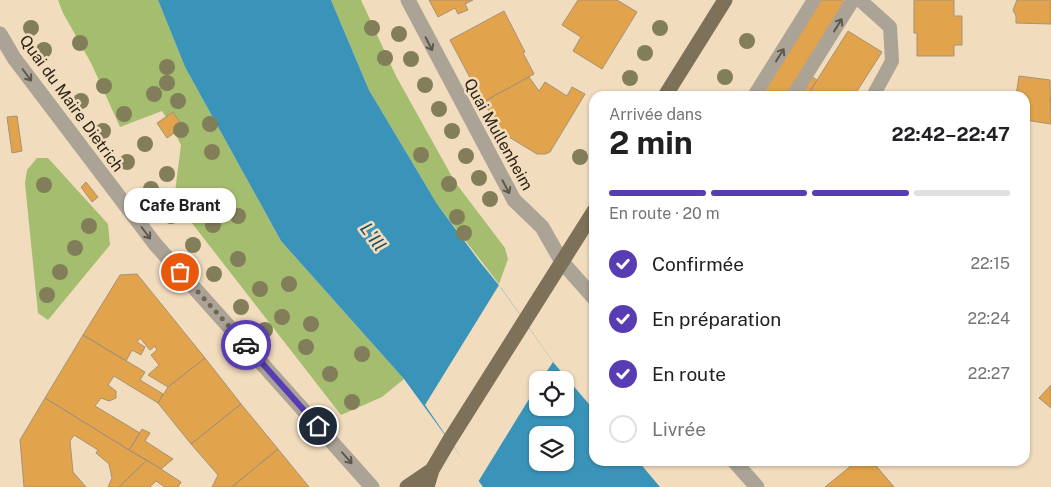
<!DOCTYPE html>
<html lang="fr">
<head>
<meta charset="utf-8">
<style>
	body { margin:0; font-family:"Public Sans",sans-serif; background:#f6f6f6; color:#202124; height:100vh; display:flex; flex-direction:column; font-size:19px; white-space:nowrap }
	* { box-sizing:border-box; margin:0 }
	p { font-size:16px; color:#757577 }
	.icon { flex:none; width:28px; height:28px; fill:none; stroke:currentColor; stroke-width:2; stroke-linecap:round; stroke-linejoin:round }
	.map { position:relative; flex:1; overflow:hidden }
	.side { position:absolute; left:589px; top:91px; width:441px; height:375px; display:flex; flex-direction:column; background:#fff; border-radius:15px; box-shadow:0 1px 4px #0004 }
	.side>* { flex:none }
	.tools { position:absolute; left:529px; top:371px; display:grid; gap:10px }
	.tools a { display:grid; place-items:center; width:45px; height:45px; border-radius:10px; background:#fff; box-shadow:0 1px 4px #0004; font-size:25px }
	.pin { position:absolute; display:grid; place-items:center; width:42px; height:42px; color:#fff; margin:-21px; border:2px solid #fff; border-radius:50%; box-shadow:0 1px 5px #0007 }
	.courier { position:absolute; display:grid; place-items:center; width:50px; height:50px; margin:-25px; border:4px solid #573cb4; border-radius:50%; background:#fff; color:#222; box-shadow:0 1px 6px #0007 }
	.bubble { position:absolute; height:35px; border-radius:15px; background:#fff; box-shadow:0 1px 4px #0004; font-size:16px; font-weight:700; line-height:35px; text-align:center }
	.overview em { font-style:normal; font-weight:700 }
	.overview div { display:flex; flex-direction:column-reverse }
	.overview { display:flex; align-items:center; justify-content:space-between; height:85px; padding:0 20px }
	h1 { font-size:32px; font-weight:700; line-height:38px }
	.bar { display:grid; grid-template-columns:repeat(4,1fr); gap:8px 5px; align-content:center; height:60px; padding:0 20px }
	.bar i { height:6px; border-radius:4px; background:#e0e0e0 }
	.bar .active { background:#573cb4 }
	.bar p { grid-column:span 4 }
	ol { padding:0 20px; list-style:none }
	li { display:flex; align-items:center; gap:15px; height:55px }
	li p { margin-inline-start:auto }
	li .icon { padding:5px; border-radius:50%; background:#573cb4; color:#fff; stroke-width:4 }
	li:last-child { color:#757577 }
	li i { width:28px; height:28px; border:2px solid #e0e0e0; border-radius:50% }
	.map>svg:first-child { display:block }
	.green { fill:#a4bd6f }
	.water { fill:#3a94ba; fill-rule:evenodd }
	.pier { fill:#f2dcbe }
	.building { fill:#e1a34b; stroke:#a79176 }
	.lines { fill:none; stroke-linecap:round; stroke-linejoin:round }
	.lane { stroke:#aaa396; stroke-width:14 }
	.street { stroke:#aaa396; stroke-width:15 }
	.primary { stroke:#7d7159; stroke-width:15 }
	.tree { fill:#827e5a }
	.oneway { stroke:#5e574b }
	.done { stroke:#716453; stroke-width:5; stroke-dasharray:0 9 }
	.route { stroke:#573cb4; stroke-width:6 }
	.labels { text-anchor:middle; stroke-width:5; stroke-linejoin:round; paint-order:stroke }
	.street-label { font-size:16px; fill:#2c2419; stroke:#f2dcbe }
	.water-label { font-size:18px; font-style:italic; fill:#1c4d62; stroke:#f2dcbe }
</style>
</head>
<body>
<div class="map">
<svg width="1051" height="487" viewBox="0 0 1051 487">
	<rect width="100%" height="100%" fill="#f2dcbe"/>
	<path class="green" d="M58 0H158L185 67 281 241 404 379 382 397 341 415 174 200 181 145 175 133 183 127 173 113 166 117 162 111 120 127 91 63 63 13Z
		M331 0H361L396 76 455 182 505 248 508 259 499 284 437 204 369 90Z
		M37 158H48L108 224 110 245 48 320 38 313 25 183 27 170Z"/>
	<path class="water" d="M158 0H331L369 90 437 204 480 262 502 289 553 362 594 410V461H638L660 487H483L404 379 281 241 185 67ZM538 380H565V408H538ZM538 435H565V462H538Z"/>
	<path class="pier" d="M499 285 553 362 541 380H538L537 386 478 482 425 405Z"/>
	<path class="building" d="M429 0H473L465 4 468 10 458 14 455 8 438 17Z
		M578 0H617L637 12 602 69 573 51 581 37 562 25Z
		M811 0H842L848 4 805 72 817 80 807 96H751Z
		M914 0H954V16H962V45H954V56H917V33H914Z
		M1017 0H1051V24L1016 23V16L1013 10Z
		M504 11 525 52 523 53 534 74 483 102 450 40Z
		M848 31 882 52 854 96H807Z
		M1019 76 1050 80 1051 124 1025 120V96H1016Z
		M529 77 539 91 545 82 567 96 572 87 585 94 550 152 545 154H537L504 134 483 102Z
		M173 112 183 127 167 138 157 123Z
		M17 116 22 151 12 153 7 117Z
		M86 182 98 197 92 202 81 187Z
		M137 274 205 358 168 387 148 375 159 365 151 355 157 350 155 346 150 350 140 338 137 342 145 347 141 355 132 350 126 361 83 335 120 275Z
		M83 335 145 372 140 380 163 394 158 403 114 376 108 385 116 391V398L109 401 101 398 95 406 140 433 129 450 45 398Z
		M205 358 241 404 191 444 158 403 168 387Z
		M1051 385V408L1039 398Z
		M45 398 129 450 147 460 119 487H108L112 478 109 464 96 453 98 450 74 435 70 441 73 472 86 487H24L20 440Z
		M241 404 278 449 232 487H212L218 475 191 444Z
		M142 429 150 433 145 441 173 459 161 469 129 450Z
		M278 449 309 487H234L233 486Z
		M147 460 181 482 178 487H165L156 481 150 487H119Z
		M857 461H872L894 487H825Z"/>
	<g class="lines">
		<path class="lane" d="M860 0 890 27 892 61 873 96
			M754 96 814 0
			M793 96 853 0"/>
		<path class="street" d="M408 0 514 200 542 227 562 262 594 298
			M0 34 14 58 155 244 372 487
			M734 461 757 487"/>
		<path class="primary" d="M665 96 725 0
			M407 487 432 470
			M427 487 432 470 449 441 594 211"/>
	</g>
	<g class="tree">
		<circle cx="31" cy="28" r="8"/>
		<circle cx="372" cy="28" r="8"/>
		<circle cx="660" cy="28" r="8"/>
		<circle cx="399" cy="34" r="8"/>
		<circle cx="747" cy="41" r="8"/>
		<circle cx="80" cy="43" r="8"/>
		<circle cx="44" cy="50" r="8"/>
		<circle cx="645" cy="53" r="8"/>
		<circle cx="385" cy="58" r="8"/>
		<circle cx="411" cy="59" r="8"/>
		<circle cx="167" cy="67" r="8"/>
		<circle cx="725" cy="77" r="8"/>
		<circle cx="630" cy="78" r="8"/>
		<circle cx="167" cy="83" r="8"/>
		<circle cx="425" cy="85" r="8"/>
		<circle cx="104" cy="86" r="8"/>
		<circle cx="154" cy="94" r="8"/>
		<circle cx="81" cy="101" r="8"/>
		<circle cx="178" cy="101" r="8"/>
		<circle cx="439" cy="109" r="8"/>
		<circle cx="124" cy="114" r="8"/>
		<circle cx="210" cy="124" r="8"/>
		<circle cx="181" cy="130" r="8"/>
		<circle cx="103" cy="131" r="8"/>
		<circle cx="452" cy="131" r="8"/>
		<circle cx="145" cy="144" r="8"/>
		<circle cx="212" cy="152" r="8"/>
		<circle cx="421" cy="155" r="8"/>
		<circle cx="466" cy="156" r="8"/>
		<circle cx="580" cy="157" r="8"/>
		<circle cx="127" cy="162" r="8"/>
		<circle cx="167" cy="174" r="8"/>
		<circle cx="479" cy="178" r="8"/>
		<circle cx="449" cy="184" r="8"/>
		<circle cx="44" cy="185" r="8"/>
		<circle cx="151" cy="189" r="8"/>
		<circle cx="191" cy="196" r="8"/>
		<circle cx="490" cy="199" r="8"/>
		<circle cx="171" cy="216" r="8"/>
		<circle cx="238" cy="216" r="8"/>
		<circle cx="457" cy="217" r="8"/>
		<circle cx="213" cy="225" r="8"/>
		<circle cx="89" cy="226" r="8"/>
		<circle cx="464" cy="233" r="8"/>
		<circle cx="193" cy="245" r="8"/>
		<circle cx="75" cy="248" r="8"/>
		<circle cx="238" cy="259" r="8"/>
		<circle cx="60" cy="272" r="8"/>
		<circle cx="214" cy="274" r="8"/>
		<circle cx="289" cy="284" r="8"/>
		<circle cx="260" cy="289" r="8"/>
		<circle cx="47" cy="295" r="8"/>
		<circle cx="241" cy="307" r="8"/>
		<circle cx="282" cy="317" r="8"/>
		<circle cx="311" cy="324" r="8"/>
		<circle cx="265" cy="330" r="8"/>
		<circle cx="306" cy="347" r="8"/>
		<circle cx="362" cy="354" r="8"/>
		<circle cx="330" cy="374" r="8"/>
		<circle cx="352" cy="402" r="8"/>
	</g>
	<defs><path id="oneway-shaft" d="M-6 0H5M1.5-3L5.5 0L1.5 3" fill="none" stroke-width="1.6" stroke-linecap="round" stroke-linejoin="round" transform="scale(1.25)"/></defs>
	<g class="oneway">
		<use href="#oneway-shaft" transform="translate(838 25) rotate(-58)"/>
		<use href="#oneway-shaft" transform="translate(429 44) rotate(63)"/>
		<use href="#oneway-shaft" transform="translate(780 55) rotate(-58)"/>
		<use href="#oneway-shaft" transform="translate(27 75) rotate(53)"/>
		<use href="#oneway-shaft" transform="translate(506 187) rotate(62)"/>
		<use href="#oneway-shaft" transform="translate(146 233) rotate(53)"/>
		<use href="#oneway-shaft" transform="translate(347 458) rotate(49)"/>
	</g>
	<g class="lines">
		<path class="done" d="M180 272 246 345"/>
		<path class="route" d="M246 345 318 426"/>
	</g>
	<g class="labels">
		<g class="street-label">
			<text transform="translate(72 103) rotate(54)" y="6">Quai du Maire Dietrich</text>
			<text transform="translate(499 134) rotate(61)" y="6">Quai Mullenheim</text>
		</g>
		<g class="water-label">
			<text transform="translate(373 237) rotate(54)" y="6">L'Ill</text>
		</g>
	</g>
</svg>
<div class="tools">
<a><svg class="icon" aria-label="locate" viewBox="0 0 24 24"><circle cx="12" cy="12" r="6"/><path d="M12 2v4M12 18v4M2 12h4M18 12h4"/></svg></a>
<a><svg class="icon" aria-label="layers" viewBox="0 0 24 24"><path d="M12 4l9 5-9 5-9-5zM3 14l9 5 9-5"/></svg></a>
</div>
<div class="pin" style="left:180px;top:272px;background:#ea580c"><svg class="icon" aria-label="bag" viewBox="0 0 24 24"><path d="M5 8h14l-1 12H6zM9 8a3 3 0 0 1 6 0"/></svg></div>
<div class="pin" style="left:318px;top:426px;background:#1f2937"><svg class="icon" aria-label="home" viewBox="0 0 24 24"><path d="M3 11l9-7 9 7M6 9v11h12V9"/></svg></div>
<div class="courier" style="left:246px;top:345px"><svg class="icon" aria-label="car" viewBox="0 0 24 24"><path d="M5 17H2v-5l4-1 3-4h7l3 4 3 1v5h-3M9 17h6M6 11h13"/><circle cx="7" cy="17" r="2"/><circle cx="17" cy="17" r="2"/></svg></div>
<div class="bubble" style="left:124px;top:188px;width:112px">Cafe Brant</div>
<section class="side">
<div class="overview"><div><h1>2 min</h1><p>Arrivée dans</p></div><em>22:42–22:47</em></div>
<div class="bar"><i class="active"></i><i class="active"></i><i class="active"></i><i></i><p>En route · 20 m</p></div>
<ol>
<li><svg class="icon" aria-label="check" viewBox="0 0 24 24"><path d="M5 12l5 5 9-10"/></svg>Confirmée<p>22:15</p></li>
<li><svg class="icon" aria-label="check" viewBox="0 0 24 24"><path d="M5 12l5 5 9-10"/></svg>En préparation<p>22:24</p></li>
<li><svg class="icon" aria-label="check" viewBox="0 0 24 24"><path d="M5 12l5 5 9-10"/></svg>En route<p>22:27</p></li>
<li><i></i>Livrée</li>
</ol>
</section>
</div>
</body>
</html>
